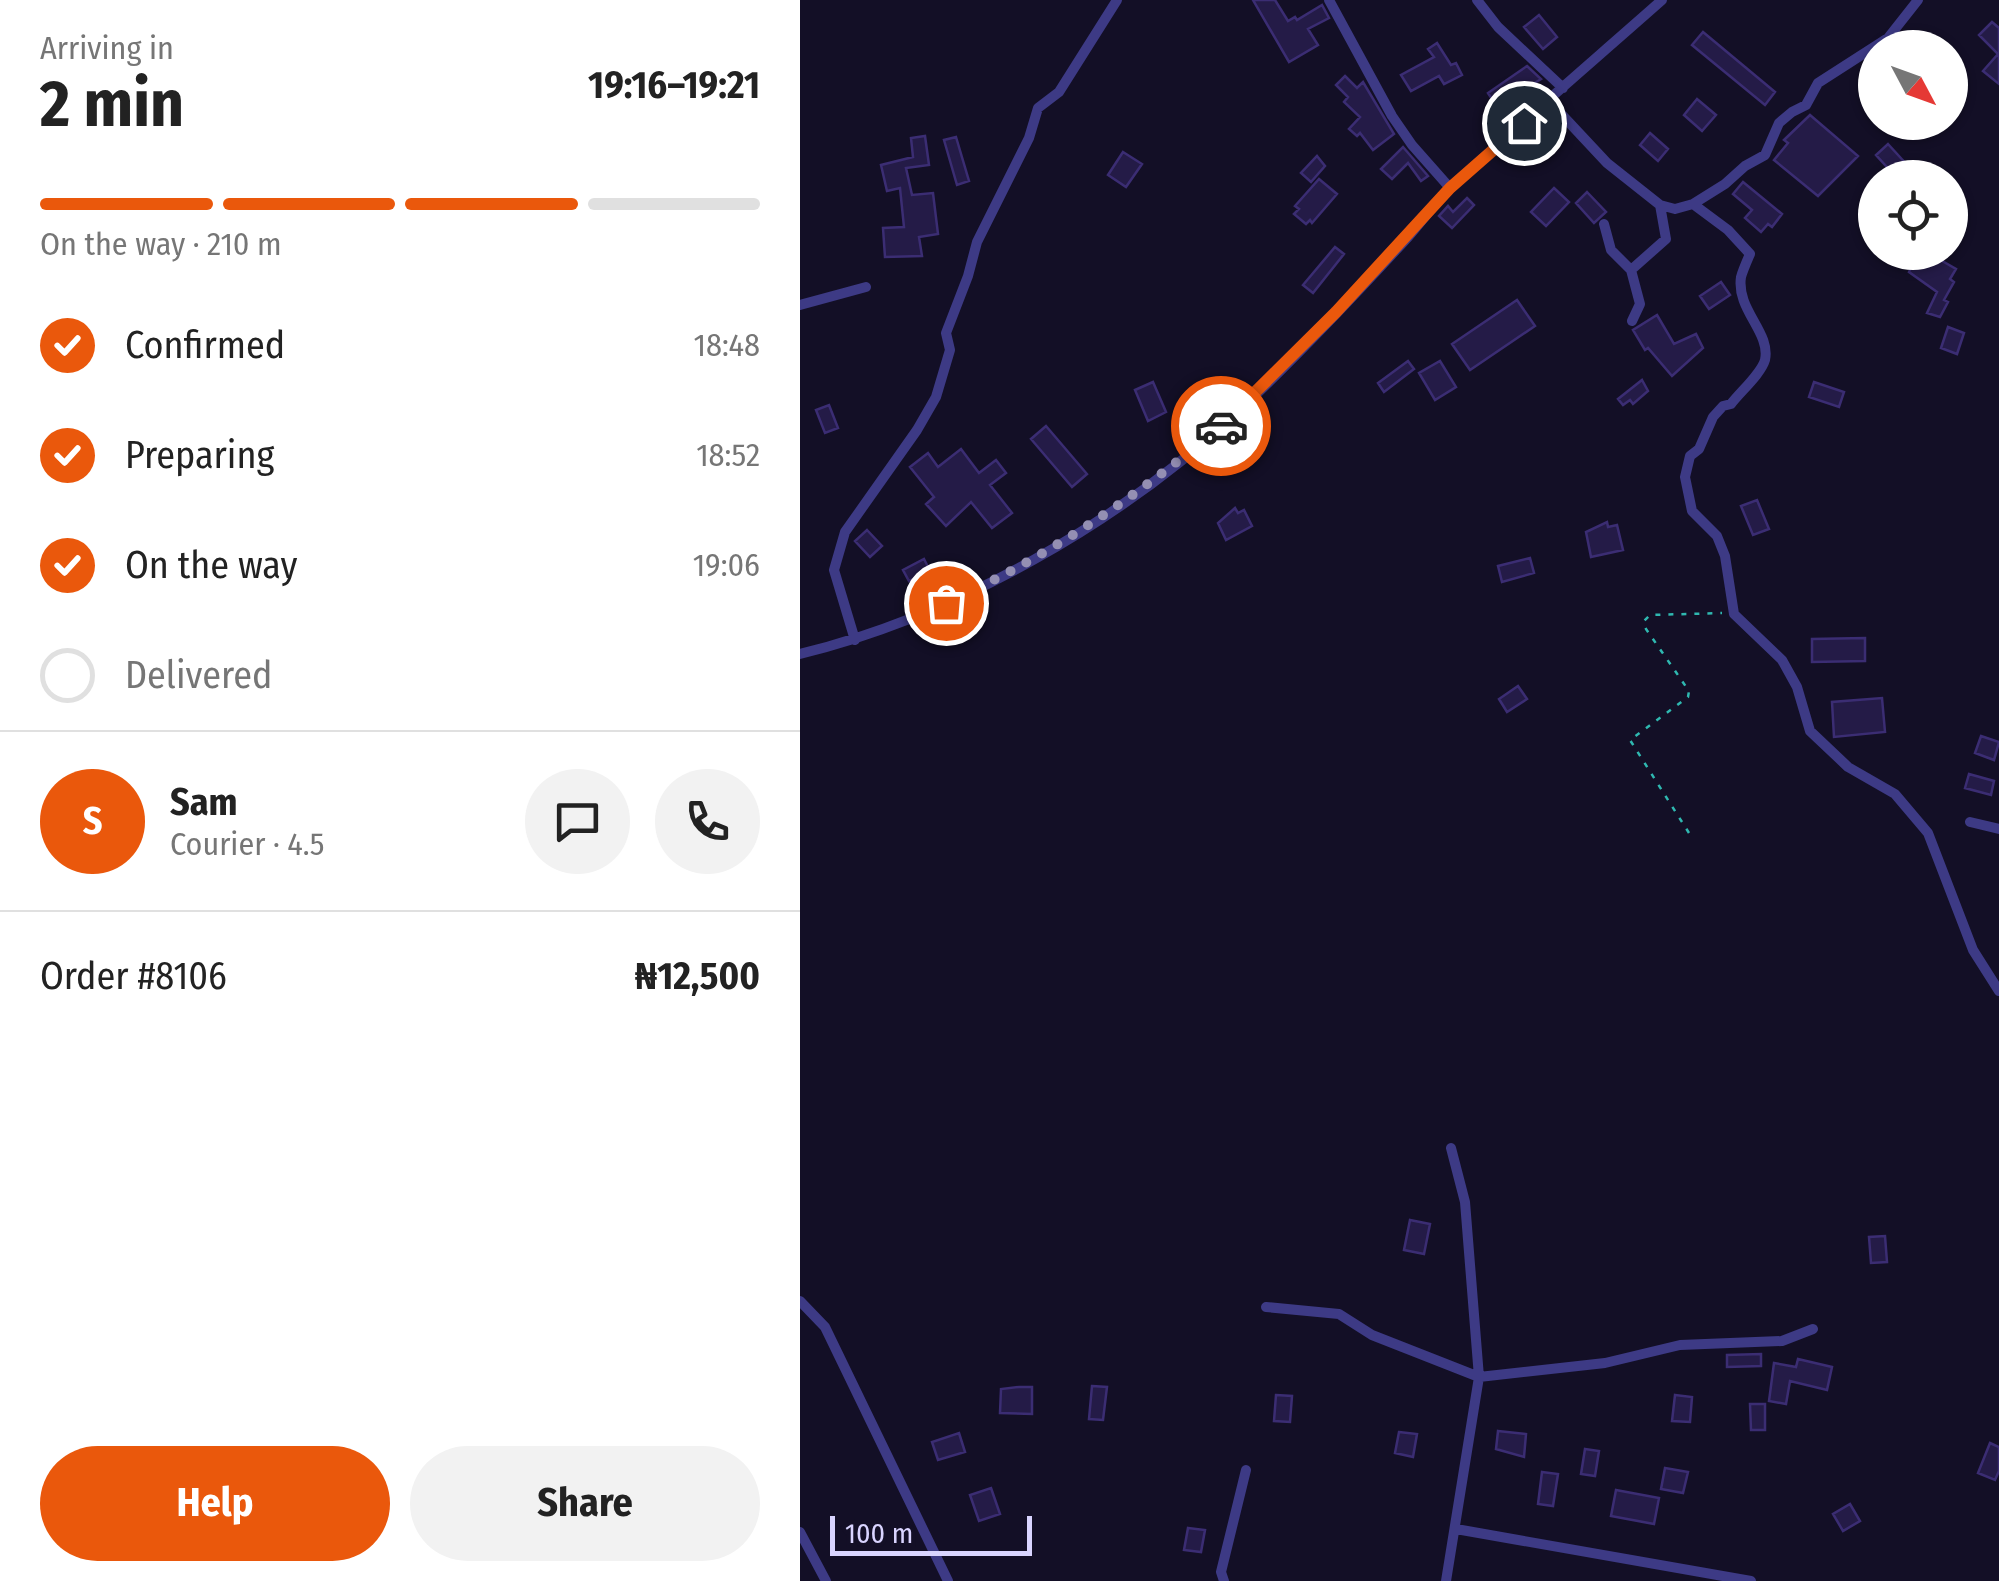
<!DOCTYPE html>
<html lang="en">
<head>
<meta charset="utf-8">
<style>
	body { margin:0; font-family:"Fira Sans Condensed",sans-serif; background:#f2f2f2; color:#222; height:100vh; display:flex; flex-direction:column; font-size:38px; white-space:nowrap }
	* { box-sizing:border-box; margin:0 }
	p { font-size:32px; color:#767676 }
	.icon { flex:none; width:55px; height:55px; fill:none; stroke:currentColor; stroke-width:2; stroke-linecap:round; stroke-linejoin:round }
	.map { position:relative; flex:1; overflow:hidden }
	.panel { display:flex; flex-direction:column; background:#fff; width:800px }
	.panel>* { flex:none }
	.needle { width:65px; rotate:131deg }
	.buttons { position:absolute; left:1058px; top:30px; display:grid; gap:20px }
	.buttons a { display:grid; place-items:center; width:110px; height:110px; border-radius:50%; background:#fff; box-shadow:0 2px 8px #0004; font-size:50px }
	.scale { position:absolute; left:30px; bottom:25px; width:202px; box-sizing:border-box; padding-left:10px; border:5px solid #d9d4ff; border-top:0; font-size:28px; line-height:35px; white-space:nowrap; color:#d9d4ff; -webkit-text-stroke:8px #130f26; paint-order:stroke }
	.pin { position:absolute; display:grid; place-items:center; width:85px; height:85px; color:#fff; margin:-42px; border:5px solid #fff; border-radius:50%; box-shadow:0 2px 10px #0007 }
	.courier { position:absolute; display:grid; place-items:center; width:100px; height:100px; margin:-50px; border:8px solid #ea580c; border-radius:50%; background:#fff; color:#222; box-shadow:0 2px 12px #0007 }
	.summary em { font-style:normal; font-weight:700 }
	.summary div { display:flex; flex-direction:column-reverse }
	.summary { display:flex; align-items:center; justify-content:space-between; height:170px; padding:0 40px }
	h1 { font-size:65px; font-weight:700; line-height:75px }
	.bar { display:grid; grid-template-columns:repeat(4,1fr); gap:15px 10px; align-content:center; height:120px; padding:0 40px }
	.bar i { height:12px; border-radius:8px; background:#e0e0e0 }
	.bar .on { background:#ea580c }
	.bar p { grid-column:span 4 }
	.line { display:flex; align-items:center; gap:25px; padding:0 40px; border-top:2px solid #e0e0e0 }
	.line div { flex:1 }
	.round { display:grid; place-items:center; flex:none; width:105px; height:105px; border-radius:52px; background:#f2f2f2 }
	ol { padding:0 40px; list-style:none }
	li { display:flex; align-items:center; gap:30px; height:110px }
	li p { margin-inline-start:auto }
	li .icon { padding:10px; border-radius:50%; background:#ea580c; color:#fff; stroke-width:4 }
	li:last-child { color:#767676 }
	li i { width:55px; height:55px; border:5px solid #e0e0e0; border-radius:50% }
	.button { display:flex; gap:20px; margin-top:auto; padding:20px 40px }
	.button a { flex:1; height:115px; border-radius:60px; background:#ea580c; color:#fff; font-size:40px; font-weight:700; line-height:115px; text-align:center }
	.button a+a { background:#f2f2f2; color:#222 }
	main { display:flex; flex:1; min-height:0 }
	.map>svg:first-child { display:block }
	.building { fill:#241b47; stroke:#3b2d73; stroke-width:2.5 }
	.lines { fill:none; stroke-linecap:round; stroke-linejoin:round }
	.path { stroke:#2fb8b0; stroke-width:2.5; stroke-dasharray:5 8; stroke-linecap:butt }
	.minor { stroke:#3d3a85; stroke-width:10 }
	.done { stroke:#948fb3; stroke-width:10; stroke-dasharray:0 18 }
	.route { stroke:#ea580c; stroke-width:12 }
</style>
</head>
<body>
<main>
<section class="panel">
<div class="summary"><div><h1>2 min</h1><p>Arriving in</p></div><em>19:16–19:21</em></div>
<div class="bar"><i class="on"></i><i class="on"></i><i class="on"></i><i></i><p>On the way · 210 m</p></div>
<ol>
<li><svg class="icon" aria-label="check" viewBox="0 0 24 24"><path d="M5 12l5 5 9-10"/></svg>Confirmed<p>18:48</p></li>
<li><svg class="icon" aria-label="check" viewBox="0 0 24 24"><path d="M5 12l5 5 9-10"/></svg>Preparing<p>18:52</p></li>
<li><svg class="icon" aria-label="check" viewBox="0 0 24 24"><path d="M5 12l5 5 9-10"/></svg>On the way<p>19:06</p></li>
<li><i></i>Delivered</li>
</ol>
<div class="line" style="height:180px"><b class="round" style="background:#ea580c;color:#fff">S</b><div><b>Sam</b><p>Courier · 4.5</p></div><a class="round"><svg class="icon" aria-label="chat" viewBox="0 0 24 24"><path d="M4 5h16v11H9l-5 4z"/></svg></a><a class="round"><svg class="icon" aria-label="phone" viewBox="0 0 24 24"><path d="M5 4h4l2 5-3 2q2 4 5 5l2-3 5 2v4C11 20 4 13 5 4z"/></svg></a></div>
<div class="line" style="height:130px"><div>Order #8106</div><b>₦12,500</b></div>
<div class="button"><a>Help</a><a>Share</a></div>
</section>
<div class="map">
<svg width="1199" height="1581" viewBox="0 0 1199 1581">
	<rect width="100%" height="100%" fill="#130f26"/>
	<path class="building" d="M453 0H475L488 21 495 17 497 20 522 5 529 18 508 29 518 45 489 62Z
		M739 15 757 37 743 49 724 27Z
		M1192 22 1199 28V84L1183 71 1198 54 1179 35Z
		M903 32 975 92 965 105 892 45Z
		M637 43 651 65 656 63 662 75 644 84 639 76 611 91 601 75 634 57 628 49Z
		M727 66 741 79 697 107 688 93Z
		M545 76 557 88 563 82 594 134 573 150 560 133 557 136 549 129 560 117 544 102 548 97 536 85Z
		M897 99 916 115 902 131 884 115Z
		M1010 115 1058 156 1018 196 974 160 988 143 984 140Z
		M850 133 868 149 858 161 840 145Z
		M125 136 129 165 106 168 112 195 133 193 138 234 119 237 122 256 85 257 83 228 104 227 100 188 87 191 81 165 113 157 111 138Z
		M156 137 169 181 157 185 144 140Z
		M1088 144 1119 178H1097L1076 155Z
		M603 147 628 176 621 181 608 163 592 179 581 169Z
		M323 152 342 164 326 187 308 175Z
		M517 156 525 166 511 182 501 173Z
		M519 179 537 194 512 223 510 220 506 224 494 214 499 209 495 206Z
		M943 182 982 214 972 227 968 224 961 232 945 218 952 210 933 194Z
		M754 188 769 202 746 226 731 212Z
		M787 192 806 212 794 223 776 203Z
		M667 198 674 205 652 228 639 216 648 206 653 212Z
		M535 247 544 254 513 293 503 285Z
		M1119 252 1130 254 1156 269 1150 279 1154 282 1144 300 1148 302 1140 317 1127 313 1137 292 1109 272Z
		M921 282 930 295 909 309 900 296Z
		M717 300 735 326 670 370 652 344Z
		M857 315 874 344 896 334 903 348 872 376 848 348 845 350 833 330Z
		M1148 327 1164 333 1157 354 1141 348Z
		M608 361 614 369 584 392 578 383Z
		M640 361 656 387 635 400 619 373Z
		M842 380 848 391 833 404 830 400 823 405 818 399Z
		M353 382 366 412 348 421 335 390Z
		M1014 382 1044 392 1039 407 1009 397Z
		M29 405 38 428 25 433 16 410Z
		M246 426 287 474 272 487 231 439Z
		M161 449 179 473 196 460 206 473 190 485 212 513 192 528 171 502 146 526 126 504 134 497 110 467 128 453 138 467Z
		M957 500 969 529 953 535 941 506Z
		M435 508 438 513 444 510 452 526 426 540 418 523Z
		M807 522 808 527 817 525 823 550 791 557 786 532Z
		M67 530 82 546 70 557 55 541Z
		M730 558 734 573 702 582 698 566Z
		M124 559 130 571 109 581 103 570Z
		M1065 638V661L1012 662V639Z
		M718 686 727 699 707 712 699 699Z
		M1082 698 1085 732 1034 737 1032 702Z
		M1181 736 1199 742 1194 760 1175 753Z
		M1169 774 1194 781 1191 795 1165 788Z
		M610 1220 630 1224 624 1254 604 1250Z
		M1085 1236 1087 1262 1071 1263 1069 1237Z
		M961 1354V1366L927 1367V1355Z
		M998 1359 1032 1367 1027 1390 990 1381 986 1404 969 1401 974 1363 996 1367Z
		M292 1386 307 1387 303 1420 289 1419Z
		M219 1387H232V1414L200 1413 201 1389Z
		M476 1395 492 1396 490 1422 474 1421Z
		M875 1395 892 1397 890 1422 872 1421Z
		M950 1404H965V1430H951Z
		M698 1431 726 1434 724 1457 696 1449Z
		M599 1432 617 1434 613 1457 595 1453Z
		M159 1433 165 1452 138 1460 132 1442Z
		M1190 1443 1199 1447V1471L1195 1480 1178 1473Z
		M785 1449 799 1451 795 1476 781 1474Z
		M865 1468 888 1472 883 1493 861 1489Z
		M742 1472 758 1474 753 1506 738 1504Z
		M191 1488 200 1514 179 1521 170 1495Z
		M816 1490 859 1498 854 1524 811 1516Z
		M1050 1504 1060 1521 1043 1531 1033 1514Z
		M388 1528 405 1530 401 1552 384 1550Z"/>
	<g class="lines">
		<path class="path" d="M889 833 830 740 888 697 889 691 846 629 844 621 850 615 922 613"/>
		<path class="minor" d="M529 0 592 116 612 145 650 188
			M677 0 698 27 763 88
			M749 101 807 163 860 205 875 209 893 204 925 184 945 166 965 155 979 123 992 112 1006 105 1018 83 1088 38 1118 0
			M893 204 928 230 950 254C947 261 943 270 941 277 936 310 971 332 965 360 961 374 940 392 931 404L923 406 913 417 899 449 890 456 885 477 892 511 917 536 925 556 934 614 982 660 997 687 1010 731 1048 767 1095 794 1128 833 1173 950 1199 991
			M804 224 811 250 831 270 866 239 860 205
			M831 270 840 304 832 321
			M0 305 66 287
			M55 640 34 570 45 532 117 430 136 397 150 350 146 333 168 276 177 242 229 138 238 108 259 92 317 0
			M0 654C158 615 320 522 439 411 497 356 554 296 608 237 623 220 636 201 653 186 721 122 792 62 862 0
			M1170 822 1199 829
			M0 1301 25 1327 148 1581
			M466 1307 539 1314 572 1335 679 1377 665 1202 651 1148
			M656 1529 951 1581
			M0 1532 26 1581
			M424 1581 421 1572 446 1470
			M646 1581 679 1377 805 1363 880 1345 982 1341 1013 1329"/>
	</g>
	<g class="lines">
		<path class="done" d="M146 603C246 558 337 497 421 426"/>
		<path class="route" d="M421 426 536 312 650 188 724 123"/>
	</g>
</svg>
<div class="buttons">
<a><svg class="needle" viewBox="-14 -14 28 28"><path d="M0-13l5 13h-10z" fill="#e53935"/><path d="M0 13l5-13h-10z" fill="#767676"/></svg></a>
<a><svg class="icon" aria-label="locate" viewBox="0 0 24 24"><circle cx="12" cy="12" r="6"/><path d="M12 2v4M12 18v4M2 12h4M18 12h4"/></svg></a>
</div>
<div class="scale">100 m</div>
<div class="pin" style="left:146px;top:603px;background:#ea580c"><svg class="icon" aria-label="bag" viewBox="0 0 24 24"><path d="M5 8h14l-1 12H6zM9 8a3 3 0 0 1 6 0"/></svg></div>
<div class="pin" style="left:724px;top:123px;background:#1f2937"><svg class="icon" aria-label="home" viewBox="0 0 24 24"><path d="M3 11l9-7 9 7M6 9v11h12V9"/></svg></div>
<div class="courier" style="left:421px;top:426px"><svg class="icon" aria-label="car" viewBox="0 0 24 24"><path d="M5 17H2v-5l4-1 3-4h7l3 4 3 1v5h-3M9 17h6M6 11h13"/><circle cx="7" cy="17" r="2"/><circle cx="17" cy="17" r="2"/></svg></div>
</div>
</main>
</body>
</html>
